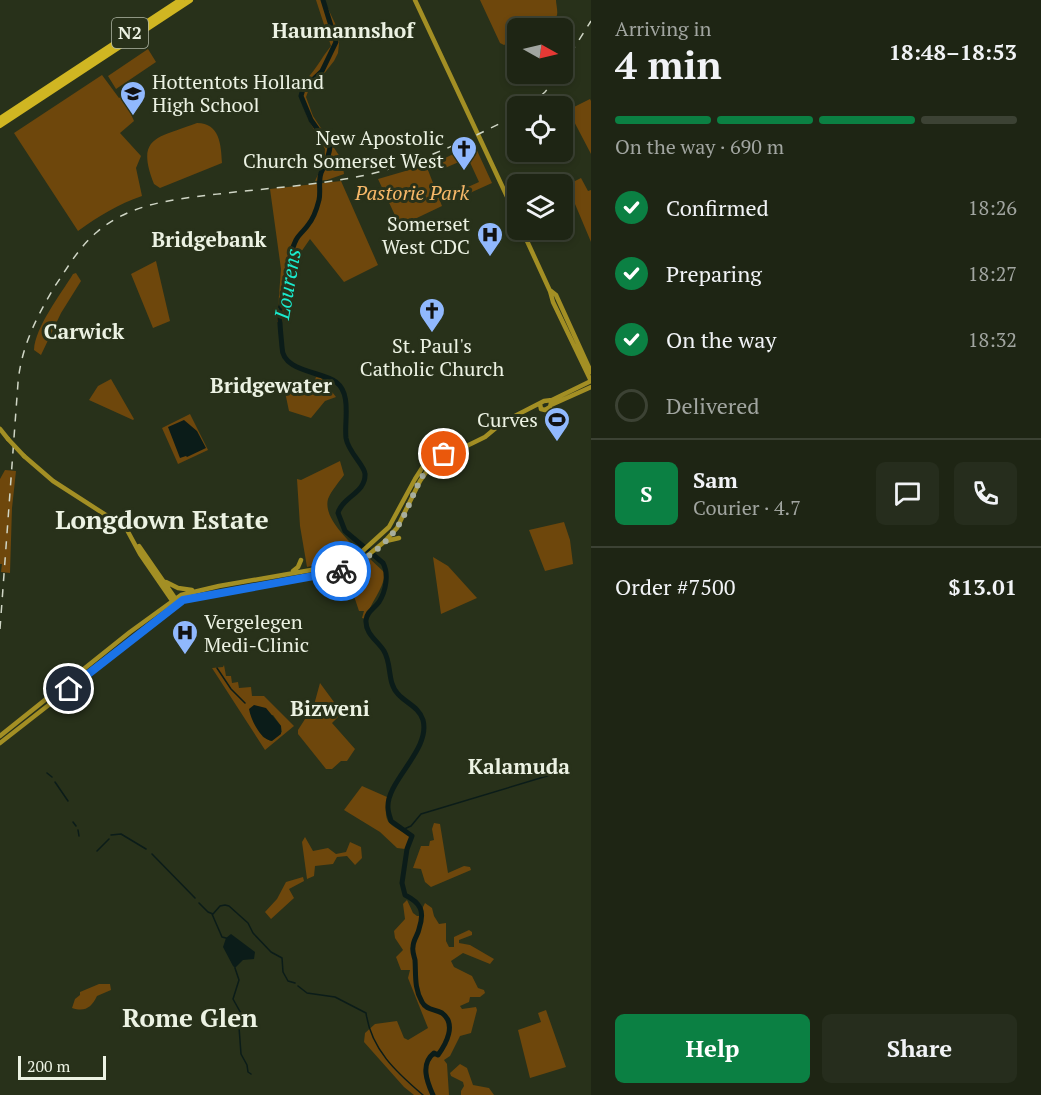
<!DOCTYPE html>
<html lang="en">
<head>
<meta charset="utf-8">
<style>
	body { margin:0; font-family:"PT Serif",serif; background:#262d1d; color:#f1f3f6; height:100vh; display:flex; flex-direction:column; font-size:22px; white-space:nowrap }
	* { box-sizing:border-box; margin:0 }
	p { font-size:20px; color:#a1a5a0 }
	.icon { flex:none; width:33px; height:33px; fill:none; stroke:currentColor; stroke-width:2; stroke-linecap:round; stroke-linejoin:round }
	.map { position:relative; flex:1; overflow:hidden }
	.drawer { display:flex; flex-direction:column; background:#1e2514; width:450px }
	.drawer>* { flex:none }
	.needle { width:39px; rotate:98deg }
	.controls { position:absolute; left:507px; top:18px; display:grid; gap:12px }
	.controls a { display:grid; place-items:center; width:66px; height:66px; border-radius:9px; background:#1e2514; box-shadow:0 3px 9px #0003,0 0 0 2px #3c4234; font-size:30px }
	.scale { position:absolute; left:18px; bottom:15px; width:88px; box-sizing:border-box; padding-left:6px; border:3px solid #ecf2e3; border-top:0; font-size:16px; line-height:21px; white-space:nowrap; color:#ecf2e3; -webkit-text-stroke:4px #28311a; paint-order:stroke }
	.pin { position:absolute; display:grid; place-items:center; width:51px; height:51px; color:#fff; margin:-26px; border:3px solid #fff; border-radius:50%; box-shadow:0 2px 6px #0007 }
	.courier { position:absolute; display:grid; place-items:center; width:60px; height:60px; margin:-30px; border:4px solid #1a73e8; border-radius:50%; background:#fff; color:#222; box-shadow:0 2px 8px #0007 }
	.headline em { font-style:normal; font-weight:700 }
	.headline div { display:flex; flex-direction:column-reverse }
	.headline { display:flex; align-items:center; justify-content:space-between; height:102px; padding:0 24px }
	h1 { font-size:39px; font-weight:700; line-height:45px }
	.bar { display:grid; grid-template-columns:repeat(4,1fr); gap:9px 6px; align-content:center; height:72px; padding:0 24px }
	.bar i { height:8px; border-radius:4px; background:#3c4234 }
	.bar .selected { background:#0b8043 }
	.bar p { grid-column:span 4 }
	.line { display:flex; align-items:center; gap:15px; padding:0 24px; border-top:2px solid #3c4234 }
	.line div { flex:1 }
	.round { display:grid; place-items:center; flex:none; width:63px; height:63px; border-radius:9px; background:#262d1d }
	ol { padding:0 24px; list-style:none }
	li { display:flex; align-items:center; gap:18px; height:66px }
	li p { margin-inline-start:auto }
	li .icon { padding:6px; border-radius:50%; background:#0b8043; color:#fff; stroke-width:4 }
	li:last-child { color:#a1a5a0 }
	li i { width:33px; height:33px; border:3px solid #3c4234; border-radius:50% }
	.button { display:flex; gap:12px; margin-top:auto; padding:12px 24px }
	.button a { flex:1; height:69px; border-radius:9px; background:#0b8043; color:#fff; font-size:24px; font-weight:700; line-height:69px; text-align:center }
	.button a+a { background:#262d1d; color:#f1f3f6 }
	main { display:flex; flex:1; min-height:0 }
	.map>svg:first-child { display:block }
	.green { fill:#6e470c; fill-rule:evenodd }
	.water { fill:#0b1c19 }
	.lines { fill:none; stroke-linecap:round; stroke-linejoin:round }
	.stream { stroke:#0b1c19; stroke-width:1.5 }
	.river { stroke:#0b1c19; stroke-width:5 }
	.secondary { stroke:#a38f24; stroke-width:4.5 }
	.trunk { stroke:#d0b622; stroke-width:6 }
	.rail { stroke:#d0d6c6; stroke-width:1.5; stroke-dasharray:8 8; stroke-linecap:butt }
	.secondary-bridge { stroke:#a38f24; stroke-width:4.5 }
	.done { stroke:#a7ae9d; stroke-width:6; stroke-dasharray:0 10.8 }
	.route { stroke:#1a73e8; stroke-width:8 }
	.labels { text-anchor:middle; stroke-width:6; stroke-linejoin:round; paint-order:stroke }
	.shield { fill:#28311a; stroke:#b1b8a7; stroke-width:1.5 }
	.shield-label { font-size:18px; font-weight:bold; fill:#ecf2e3 }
	.poi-label { font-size:20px; fill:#ecf2e3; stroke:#28311a; text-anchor:end }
	.park-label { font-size:20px; font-style:italic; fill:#f6b869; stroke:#28311a }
	.neighbourhood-label { font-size:21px; font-weight:bold; fill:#ecf2e3; stroke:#28311a }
	.water-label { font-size:21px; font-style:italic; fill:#1aeacd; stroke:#28311a }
	.district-label { font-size:26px; font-weight:bold; fill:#ecf2e3; stroke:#28311a }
</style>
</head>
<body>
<main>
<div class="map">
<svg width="591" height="1095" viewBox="0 0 591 1095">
	<rect width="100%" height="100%" fill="#28311a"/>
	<path class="green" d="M316 0H324L340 34 338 53 334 61 323 75 310 86 306 97 313 116 342 160 344 174 327 180 315 181 324 162 325 149 308 119 300 98 301 84C314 74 321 58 331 46Z
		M480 0H556C556 4 558 11 557 15 554 27 527 28 518 28L517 38 504 45 500 43Z
		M148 49 156 62 116 89 108 76Z
		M102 75 119 98 123 96 134 121 120 133 141 156 136 168 142 196C118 204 99 216 78 231L14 133Z
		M590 99 591 101V154L568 110Z
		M197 123C220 123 221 145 222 163L160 188 154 184C135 136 158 138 197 123Z
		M474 144 492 183 461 197 459 191 479 182 468 158 445 168 441 160Z
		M426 165 442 206 400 226 378 179Z
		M581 178 588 191 591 190V242L567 185Z
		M341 181 378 265 344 282 310 239 290 268 282 323 277 322 281 269 270 189Z
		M156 261 170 321 153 328 131 274Z
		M76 273 81 281 61 313 41 355 34 350C35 327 61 294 73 274Z
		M316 377 321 378 336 397 325 401 311 418 289 411 285 392 292 387 296 391 302 388 305 382 314 383Z
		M111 379 134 419 133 420 89 400 98 386Z
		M190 414 208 450 178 464 162 428Z
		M340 461 344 475C339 482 331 491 328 499 323 518 348 539 359 552L345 559 307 567 300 526 297 479 301 480Z
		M5 470 16 471 12 508 10 573 1 572 2 564H0V479Z
		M564 522 570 540 573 564 545 571 529 530Z
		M433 557 448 566 477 598 441 614Z
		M369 558 385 573C383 591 370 602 366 619L362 618 364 611H359L348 578V570L359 565Z
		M224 665 226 676H231L232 683 238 682 239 688 251 687 252 696H264L294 726 265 750 212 668 223 667ZM273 715 281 726 282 732 271 741 263 737 252 718Z
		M320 683 342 713 332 723 355 749 347 761H341L332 769H326L298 734V730L314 705Z
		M362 786 387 797C383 827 389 822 411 837L405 849 397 848 380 832 344 810Z
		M434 823 440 824 448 873 464 866 470 867 471 870 431 887 425 882 421 869 413 868 421 846H429L430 841 434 840 432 829Z
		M305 837 313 851 328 848 336 854 346 852 350 842 361 847 362 858 355 865 347 856 337 857 333 864 315 866 314 876 307 879 302 842Z
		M303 877 304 881 289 889 294 898 271 919 265 912 277 899 286 882Z
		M407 900 413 913 417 916H424L422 909 425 903 432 908 434 916 439 924 446 923V941L449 947H454V937L469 930 472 932V935L459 940V943L470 945 494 959 490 964 463 953 451 961 454 967 472 976 478 988 484 990 485 993 480 997H470L469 1002 460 1006 462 1009 476 1007 477 1010 471 1033 460 1036 450 1056 444 1060 447 1064 449 1095H414L404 1087 364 1042 365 1033 375 1024 397 1021 404 1038 408 1040 428 1028 408 978 410 970H401L396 957 403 950 395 938 394 931 405 919 403 904Z
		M99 984H110L111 990 97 996C91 1008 85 1012 72 1008L75 999 80 995V992Z
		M546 1010 566 1067 530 1078 518 1030 541 1022 538 1013Z
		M460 1064 467 1068 473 1085 489 1088 494 1095H461V1091L464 1086 463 1082 451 1076 450 1073Z"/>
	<path class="water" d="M184 420 197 431 206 448 187 457 186 456 180 458 168 427Z
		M254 705 266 708 281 726V734L272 741C260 739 251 720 249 709Z
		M231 934 255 952 254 959 243 960 235 968 233 966 223 947 226 938Z"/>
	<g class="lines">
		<path class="stream" d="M217 668 231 689 245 703
			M47 773 52 777
			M55 782 68 801
			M73 822 76 826
			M78 830 79 836
			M402 830 411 826 421 814 557 773
			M111 835 121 834 146 849
			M97 851 109 839
			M152 854 195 898
			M199 903 208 912 213 914 220 906 225 905 229 906 248 923 253 933 271 952 282 958 283 972 288 981 295 983
			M212 914 222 937 226 938
			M235 968 239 980 233 999 243 1017
			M298 986 307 993 335 997 366 1013C371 1049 396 1072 423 1095
			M239 1027 241 1054 247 1065 248 1072 251 1074"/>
		<path class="river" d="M323 0 336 42 322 71 303 89 301 96 311 120 330 147C329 157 325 164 321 173 318 181 321 192 319 200 317 208 313 219 308 225 305 230 299 234 296 240 288 255 290 272 286 289 285 296 280 303 280 311 279 321 281 335 282 347 282 372 321 371 336 382 352 394 344 421 346 438 348 452 365 466 365 474 366 493 342 497 338 513L345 531 383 563C389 574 386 591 379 602 374 609 367 611 366 620 365 634 378 641 384 651 392 664 387 683 398 694 406 703 419 707 423 720 431 750 386 781 388 808 388 812 390 817 391 821L412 836 407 849 402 883 405 895C421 903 425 911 419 929 418 935 413 940 413 947 412 951 414 956 415 960 416 975 414 988 422 1002 426 1010 435 1009 442 1013 457 1024 446 1044 438 1055L434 1053C420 1064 427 1082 433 1095"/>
		<path class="secondary" d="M415 0 518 220
			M522 230 550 291 553 302 591 381
			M551 291 556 295 591 372
			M540 404 541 409 545 410 550 407 551 403
			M551 405 591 387
			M0 429 8 439
			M447 450 449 451
			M438 453 442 449 443 444
			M24 456 53 481 126 528 140 554 173 602
			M386 541 399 538
			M139 546 175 598
			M293 571 298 567 301 560
			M166 582 178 588 192 590
			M0 736 130 632 181 595 219 586 334 566 355 558 389 527 415 479 424 465 436 455 444 452
			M0 743 183 600 328 574 356 565 384 542 397 528 420 481 429 468 438 460 485 437 503 422 544 401 552 400 591 381"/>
		<path class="trunk" d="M0 119 181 0
			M0 125 190 0"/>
		<path class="rail" d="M562 67 591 21
			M529 106 545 92 559 74
			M0 629 18 383C21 347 37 316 55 286 68 267 79 247 97 232 133 201 180 199 226 193 271 188 317 185 361 176 415 165 469 140 518 114"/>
		<path class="secondary-bridge" d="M8 439 24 456"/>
	</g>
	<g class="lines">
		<path class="done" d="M341 571C360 565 387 544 398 526 409 509 414 489 425 472 432 463 444 459 449 452L445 450 444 454"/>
		<path class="route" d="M69 689 183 600 341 571"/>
	</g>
	<defs>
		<symbol id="school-pin" viewBox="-11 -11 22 30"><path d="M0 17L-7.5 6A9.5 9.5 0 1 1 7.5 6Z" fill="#90b8fd" stroke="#28311a"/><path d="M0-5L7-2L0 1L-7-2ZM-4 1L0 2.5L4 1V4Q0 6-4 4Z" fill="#111"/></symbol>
		<symbol id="church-pin" viewBox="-11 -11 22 30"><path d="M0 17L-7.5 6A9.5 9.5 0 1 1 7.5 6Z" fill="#90b8fd" stroke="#28311a"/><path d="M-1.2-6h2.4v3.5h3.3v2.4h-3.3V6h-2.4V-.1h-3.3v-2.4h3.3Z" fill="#111"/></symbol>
		<symbol id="hospital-pin" viewBox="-11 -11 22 30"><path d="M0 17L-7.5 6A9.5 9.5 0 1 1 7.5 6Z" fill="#90b8fd" stroke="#28311a"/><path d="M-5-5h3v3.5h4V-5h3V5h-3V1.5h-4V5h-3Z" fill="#111"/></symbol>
		<symbol id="stadium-pin" viewBox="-11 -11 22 30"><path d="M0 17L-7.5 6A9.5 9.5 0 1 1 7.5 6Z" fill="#90b8fd" stroke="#28311a"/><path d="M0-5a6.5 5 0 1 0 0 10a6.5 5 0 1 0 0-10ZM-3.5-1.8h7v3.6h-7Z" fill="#111"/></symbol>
	</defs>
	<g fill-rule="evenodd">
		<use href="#school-pin" x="118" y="79" width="30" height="40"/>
		<use href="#church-pin" x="449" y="134" width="30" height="40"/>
		<use href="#hospital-pin" x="475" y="220" width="30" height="40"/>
		<use href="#church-pin" x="417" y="296" width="30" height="40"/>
		<use href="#stadium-pin" x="542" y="405" width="30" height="40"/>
		<use href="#hospital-pin" x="170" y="618" width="30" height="40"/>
	</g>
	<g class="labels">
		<rect class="shield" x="112" y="18" width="36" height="30" rx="4.5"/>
		<g class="shield-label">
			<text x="130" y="39">N2</text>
		</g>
		<g class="poi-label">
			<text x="152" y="89" text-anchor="start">Hottentots Holland<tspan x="152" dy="23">High School</tspan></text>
			<text x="444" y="145">New Apostolic<tspan x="444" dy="23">Church Somerset West</tspan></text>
			<text x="470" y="231">Somerset<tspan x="470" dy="23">West CDC</tspan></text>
			<text x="432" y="353" text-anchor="middle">St. Paul's<tspan x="432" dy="23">Catholic Church</tspan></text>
			<text x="538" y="427">Curves</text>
			<text x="204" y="629" text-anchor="start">Vergelegen<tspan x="204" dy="23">Medi-Clinic</tspan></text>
		</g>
		<g class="park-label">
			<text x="412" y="200">Pastorie Park</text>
		</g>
		<g class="neighbourhood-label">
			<text x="343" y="38">Haumannshof</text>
			<text x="209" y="247">Bridgebank</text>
			<text x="84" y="339">Carwick</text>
			<text x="271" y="393">Bridgewater</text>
			<text x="330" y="716">Bizweni</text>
			<text x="519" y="774">Kalamuda</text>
		</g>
		<g class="water-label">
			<text transform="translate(288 284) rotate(-80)" y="7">Lourens</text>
		</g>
		<g class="district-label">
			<text x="162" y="529">Longdown Estate</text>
			<text x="190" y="1027">Rome Glen</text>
		</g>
	</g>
</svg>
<div class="controls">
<a><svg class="needle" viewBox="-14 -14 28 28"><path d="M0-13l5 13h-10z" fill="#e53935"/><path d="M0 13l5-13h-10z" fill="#a1a5a0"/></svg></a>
<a><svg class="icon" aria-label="locate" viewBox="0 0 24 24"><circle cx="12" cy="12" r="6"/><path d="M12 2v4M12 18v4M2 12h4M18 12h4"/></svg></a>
<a><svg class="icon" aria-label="layers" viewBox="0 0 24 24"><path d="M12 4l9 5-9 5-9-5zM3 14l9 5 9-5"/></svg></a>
</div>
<div class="scale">200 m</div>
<div class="pin" style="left:444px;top:454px;background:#ea580c"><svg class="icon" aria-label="bag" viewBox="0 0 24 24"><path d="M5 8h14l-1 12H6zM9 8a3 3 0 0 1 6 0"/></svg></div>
<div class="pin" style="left:69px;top:689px;background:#1f2937"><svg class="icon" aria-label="home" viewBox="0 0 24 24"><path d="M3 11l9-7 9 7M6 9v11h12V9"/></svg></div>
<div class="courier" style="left:341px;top:571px"><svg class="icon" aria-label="bike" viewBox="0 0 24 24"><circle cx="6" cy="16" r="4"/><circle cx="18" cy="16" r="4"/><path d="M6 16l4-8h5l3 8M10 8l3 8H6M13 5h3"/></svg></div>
</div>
<section class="drawer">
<div class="headline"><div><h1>4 min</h1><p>Arriving in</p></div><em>18:48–18:53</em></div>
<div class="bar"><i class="selected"></i><i class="selected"></i><i class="selected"></i><i></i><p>On the way · 690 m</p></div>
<ol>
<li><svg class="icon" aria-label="check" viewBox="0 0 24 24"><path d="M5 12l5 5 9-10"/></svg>Confirmed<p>18:26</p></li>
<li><svg class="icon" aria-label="check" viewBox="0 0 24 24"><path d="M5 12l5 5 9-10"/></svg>Preparing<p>18:27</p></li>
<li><svg class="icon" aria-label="check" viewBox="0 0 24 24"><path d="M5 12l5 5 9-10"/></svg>On the way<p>18:32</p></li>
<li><i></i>Delivered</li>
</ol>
<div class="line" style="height:108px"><b class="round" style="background:#0b8043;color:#fff">S</b><div><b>Sam</b><p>Courier · 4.7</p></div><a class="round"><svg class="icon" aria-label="chat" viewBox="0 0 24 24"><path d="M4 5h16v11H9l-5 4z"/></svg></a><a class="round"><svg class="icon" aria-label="phone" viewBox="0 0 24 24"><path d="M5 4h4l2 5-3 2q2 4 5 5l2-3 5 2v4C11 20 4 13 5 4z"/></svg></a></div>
<div class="line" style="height:78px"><div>Order #7500</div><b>$13.01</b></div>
<div class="button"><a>Help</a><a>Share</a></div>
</section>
</main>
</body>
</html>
